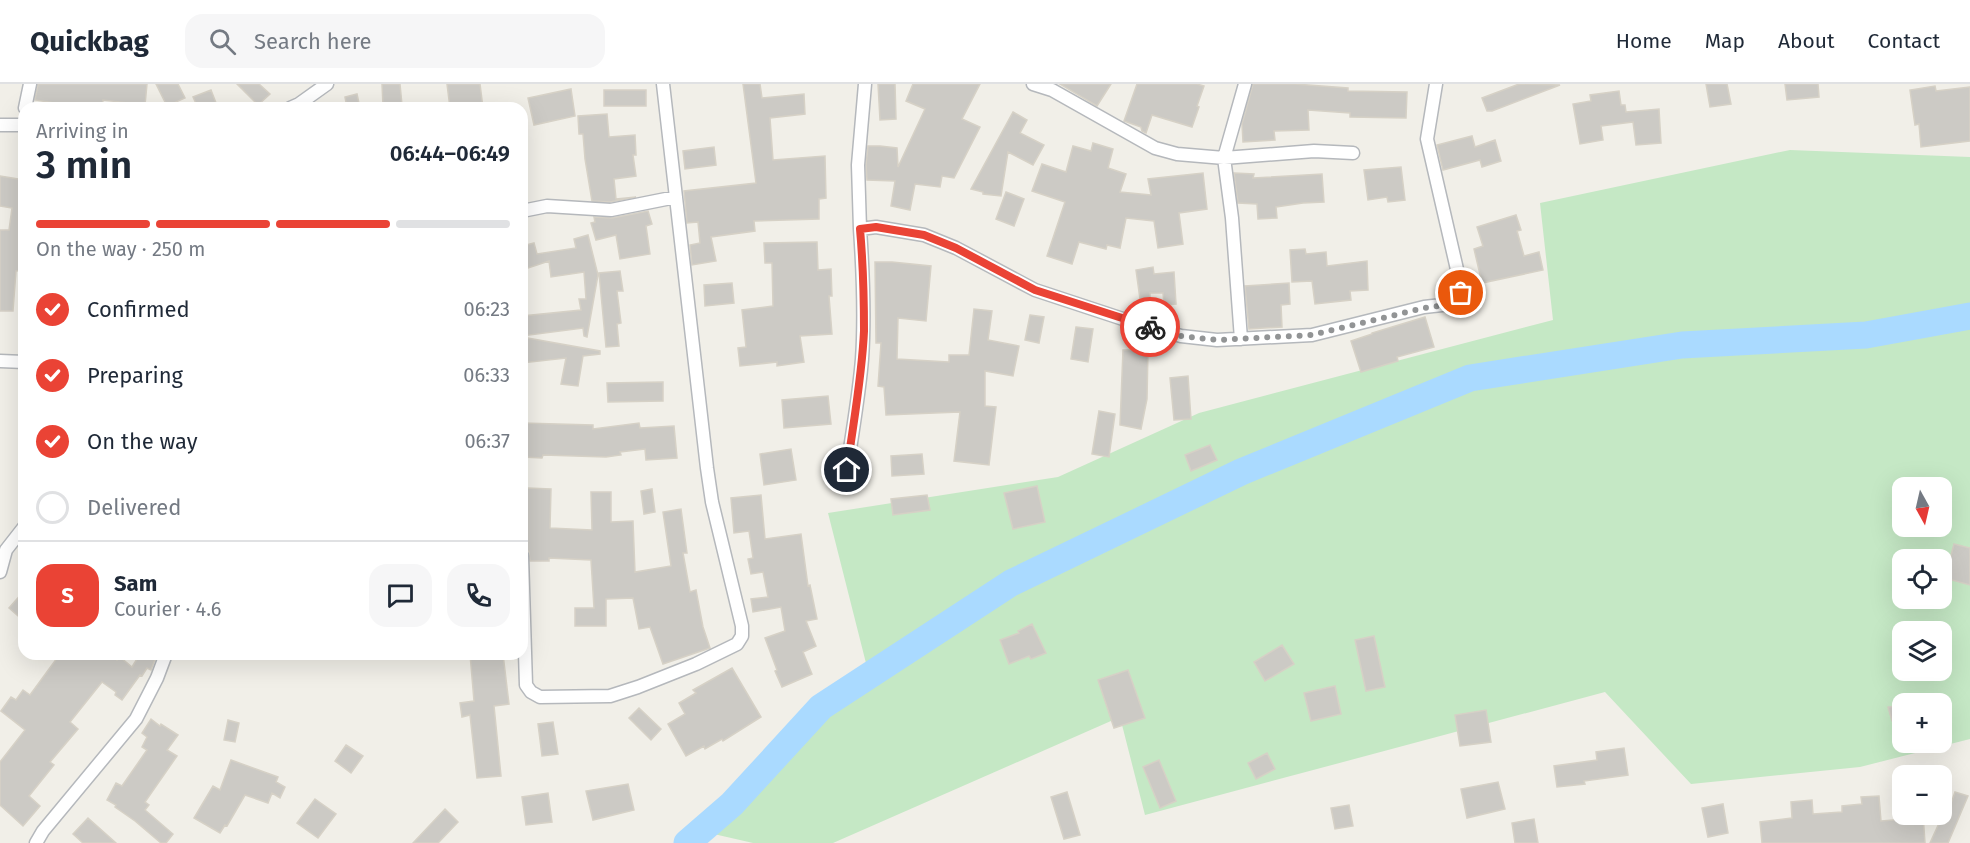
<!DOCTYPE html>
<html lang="en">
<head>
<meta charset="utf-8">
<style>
	body { margin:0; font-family:"Fira Sans",sans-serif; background:#f6f6f7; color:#1f2937; height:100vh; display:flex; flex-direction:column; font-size:22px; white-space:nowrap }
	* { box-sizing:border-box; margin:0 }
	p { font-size:20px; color:#747a83 }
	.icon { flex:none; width:33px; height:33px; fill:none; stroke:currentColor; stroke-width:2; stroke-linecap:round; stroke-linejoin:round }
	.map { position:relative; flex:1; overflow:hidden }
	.details { position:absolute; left:18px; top:18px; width:510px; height:558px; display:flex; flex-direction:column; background:#fff; border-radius:18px; box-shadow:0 6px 24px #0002 }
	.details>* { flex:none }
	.needle { width:39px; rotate:172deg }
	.buttons { position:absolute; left:1892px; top:393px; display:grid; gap:12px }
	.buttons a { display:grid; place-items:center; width:60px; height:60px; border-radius:12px; background:#fff; box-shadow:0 6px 24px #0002; font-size:30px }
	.pin { position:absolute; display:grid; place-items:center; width:51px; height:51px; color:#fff; margin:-26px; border:3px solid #fff; border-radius:50%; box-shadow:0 2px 6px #0007 }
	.courier { position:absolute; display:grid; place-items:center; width:60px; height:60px; margin:-30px; border:4px solid #ea4335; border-radius:50%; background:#fff; color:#222; box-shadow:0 2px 8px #0007 }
	.overview em { font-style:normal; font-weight:600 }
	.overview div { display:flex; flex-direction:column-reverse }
	.overview { display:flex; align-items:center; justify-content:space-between; height:102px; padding:0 18px }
	h1 { font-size:39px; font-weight:600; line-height:45px }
	.bar { display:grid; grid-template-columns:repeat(4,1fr); gap:9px 6px; align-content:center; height:72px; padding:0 18px }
	.bar i { height:8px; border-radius:4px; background:#e0e1e3 }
	.bar .selected { background:#ea4335 }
	.bar p { grid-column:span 4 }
	.line { display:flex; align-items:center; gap:15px; padding:0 18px; border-top:2px solid #e0e1e3 }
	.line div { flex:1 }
	.round { display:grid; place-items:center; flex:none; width:63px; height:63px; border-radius:18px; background:#f6f6f7 }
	ol { padding:0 18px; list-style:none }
	li { display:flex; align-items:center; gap:18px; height:66px }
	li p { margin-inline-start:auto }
	li .icon { padding:6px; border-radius:50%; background:#ea4335; color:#fff; stroke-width:4 }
	li:last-child { color:#747a83 }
	li i { width:33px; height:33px; border:3px solid #e0e1e3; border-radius:50% }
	header { display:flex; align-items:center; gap:36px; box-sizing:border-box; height:84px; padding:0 30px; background:#fff; border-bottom:2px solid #e0e1e3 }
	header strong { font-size:28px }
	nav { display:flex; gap:33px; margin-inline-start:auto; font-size:21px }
	.search { width:420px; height:54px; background:#f6f6f7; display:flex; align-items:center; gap:15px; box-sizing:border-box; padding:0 21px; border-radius:18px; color:#747a83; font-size:22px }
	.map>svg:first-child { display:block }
	.green { fill:#c5e8c5; fill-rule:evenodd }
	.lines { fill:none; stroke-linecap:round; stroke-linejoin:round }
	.river { stroke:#aadaff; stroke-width:27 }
	.building { fill:#cccac5; stroke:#d6d1c6; stroke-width:1.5 }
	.minor-casing { stroke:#b5b8bc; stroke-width:15 }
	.minor { stroke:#fff; stroke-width:12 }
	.done { stroke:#929495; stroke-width:6; stroke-dasharray:0 10.8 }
	.route { stroke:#ea4335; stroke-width:8 }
</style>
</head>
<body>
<header>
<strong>Quickbag</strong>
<div class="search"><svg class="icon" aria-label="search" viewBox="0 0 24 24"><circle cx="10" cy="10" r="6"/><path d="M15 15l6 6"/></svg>Search here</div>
<nav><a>Home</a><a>Map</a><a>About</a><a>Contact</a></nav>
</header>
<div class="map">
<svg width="1970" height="759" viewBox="0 0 1970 759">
	<rect width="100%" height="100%" fill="#f1efe8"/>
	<path class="green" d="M1790 66 1970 73V655L1860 683 1691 700 1605 608 1145 731 1120 633 833 759H753L692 745 869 591 828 429 1058 393 1199 329 1553 236 1540 119ZM1902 404H1941V442H1902ZM1902 476H1941V514H1902ZM1902 548H1941V586H1902ZM1902 620H1941V658H1902Z"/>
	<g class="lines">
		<path class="river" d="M687 759 732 720 821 623 1011 499 1241 388 1470 294 1682 261 1866 251 1970 232"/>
	</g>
	<path class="building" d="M38 0H147L145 21 103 16 102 24H74V22L35 16Z
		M156 0H178L185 14 167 22Z
		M237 0H259L270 10 258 21Z
		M382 0H400L402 21 383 22Z
		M447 0H480L483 24H450Z
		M743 0H760L762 14 804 10 805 30 770 34 773 76 825 72 826 114 819 115V135L754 137 755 147 711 153 716 177 692 181 690 161 700 159 698 138 687 139 684 107 756 99Z
		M878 0H895L896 35 880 36Z
		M913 0H980L962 35 980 43 954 94 942 92 940 103 915 100 910 126 891 122 895 97 867 96 866 81 868 62H880L897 64 898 83 925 25 906 17Z
		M1060 0H1111L1097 22Z
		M1137 0H1197L1204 2 1197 22 1199 23 1192 43 1152 31 1146 49 1142 47 1141 43 1124 37Z
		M1253 0H1295L1348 4V7L1407 8 1406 34 1350 33V29L1308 26 1309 46 1274 47 1275 56 1243 58 1242 40Z
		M1519 0 1560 1 1492 27H1487L1482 14Z
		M1706 0H1727L1731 20 1710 23Z
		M1785 0H1818L1819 13 1787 16Z
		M1935 2 1936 7 1970 3V57L1921 63 1919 40 1915 41 1910 6Z
		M571 5 575 32 534 41 528 14Z
		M211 6 218 24H198L193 13Z
		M604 6H646V22H604Z
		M1619 7 1621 21H1625L1626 28 1659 25 1661 59 1636 61 1633 38 1601 42 1603 56 1580 60 1573 20 1591 17 1590 11Z
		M357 10 360 24H347L345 13Z
		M1013 28 1027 36 1020 49 1044 61 1033 81 1008 68 1001 112 983 110V108L971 105Z
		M607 30 609 53 635 51 636 71H633L636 92 614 95 616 115 636 113 610 118 592 117 585 75 583 50H579L578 32Z
		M1472 52 1475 63 1495 56 1501 77 1482 83 1480 76 1443 86 1437 61Z
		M1093 59 1113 65 1108 84 1126 90 1120 108 1151 111 1148 95 1203 89 1207 125 1179 129 1183 160 1158 164 1154 137 1126 134 1120 164 1107 161 1106 165 1079 158 1072 180 1047 172 1065 118 1032 107 1042 80 1066 88 1073 62 1091 67Z
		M714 63 716 81 685 85 683 67Z
		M1401 83 1405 116 1388 118 1387 113 1368 116 1364 86Z
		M1234 89 1254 90 1253 94 1322 90 1324 118 1303 119 1276 123 1277 134 1258 135 1257 120 1238 119Z
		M0 92 24 96V186L16 187 13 227H0V146H9L12 124 0 122Z
		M1006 108 1024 115 1014 142 996 135Z
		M648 127 652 140 646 142 650 170 620 175 616 151 596 156 591 139 595 138 594 133 612 134Z
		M1516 131 1521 146 1517 147 1524 172 1539 168 1543 186 1482 199 1474 165 1483 162 1477 143Z
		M588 151 598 191 587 253 584 252 583 244 522 252V232L581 226 579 215H586L584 188 551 193 549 177 522 186V162L534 159 537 170 576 164 574 155Z
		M817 158 818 186 831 185 832 212H829L832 250 800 252 804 278 777 282V278L740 282 738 264 746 263 742 226 773 222 772 179H765L764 159Z
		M1305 165 1306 170 1326 168 1327 182 1367 177 1368 206 1350 207 1351 216 1315 220 1312 197 1292 198 1290 166Z
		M875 178H892L931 182 926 237 898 234 897 275 949 278V271H969L974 225 992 227 988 256 1019 262 1013 292 985 287V322L996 323 989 381 954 377 960 328 886 331 884 303 878 302 881 259H876Z
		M1153 183 1154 190 1174 188 1176 220 1164 221 1163 209H1150V214L1140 215 1136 186Z
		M620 187 623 207H617L621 239 617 240 619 262 606 263 599 189Z
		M732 199 734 219 705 222 704 201Z
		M1289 199 1290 220 1281 221 1282 243 1249 245 1245 202Z
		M1030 231 1044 233 1039 259 1025 256Z
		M1425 233 1434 263 1397 273 1398 277 1361 288 1351 257 1372 250V249Z
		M1076 243 1093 245 1088 278 1071 275Z
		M522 253 600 267V270L583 272 578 302 561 300 566 274 522 279Z
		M1123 266H1148L1147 315 1141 345 1120 341Z
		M1188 292 1191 335 1174 336 1170 294Z
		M663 298V317L608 318 607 299Z
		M828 312 831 340 784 344 782 316Z
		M1099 327 1115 330 1109 373 1092 370Z
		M522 339 593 341V345L639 339 640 344 674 342 677 374 646 376 645 365 620 368 621 371 606 373 543 371 542 374 522 373Z
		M1210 361 1217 376 1191 387 1185 371Z
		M791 365 796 396 764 401 760 370Z
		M922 370 924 390 892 392 891 372Z
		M1037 402 1045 438 1013 445 1004 409Z
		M527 404 551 405 550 444 592 446 591 408H611V438L633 437 635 488 671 482 663 428 681 425 687 469H683L690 508 696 506 703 543 710 564 663 580 650 543 639 545 633 514 606 515V542H575V524H594L591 476 549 474V477H530L529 468 526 465Z
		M652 405 655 428 644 430 641 407Z
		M761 411 765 455 801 450 808 502 810 501 817 535 806 537 816 562 803 568 812 590 782 603 775 587 777 586 765 554 785 547 781 523 753 528 751 515 768 513 763 488 751 490 748 475 753 474 749 447 734 449 731 414Z
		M927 411 930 426 893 431 891 415Z
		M1954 460 1970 464V501L1945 494Z
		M24 507V537L9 524Z
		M1032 540 1046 569 1031 575 1029 572 1009 580 1000 556 1019 549 1018 547Z
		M1374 552 1385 603 1366 607 1355 556Z
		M1282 561 1294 580 1265 597 1254 578Z
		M60 570H109L117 576 120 573 132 583 140 570H157L151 586 147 584 142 592 140 591 122 616 115 611 116 608 102 598 70 638 78 645 50 678 54 681 29 712 40 722 23 742 0 721V678L25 646 1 627 11 613 16 616 23 606 30 611Z
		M470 570H503L509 620 494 622 501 692 477 694 470 631 462 633 460 619 474 617Z
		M732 584 761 633 723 657 722 655 705 665 704 662 686 672 668 640 685 630 679 619 696 609 693 606Z
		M1128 586 1145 634 1114 644 1098 596Z
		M1335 602 1341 630 1311 637 1304 609Z
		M1902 621V635L1892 637 1888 623Z
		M639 624 661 645 651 656 629 634Z
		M1486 626 1491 658 1460 662 1455 631Z
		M151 635 160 642 161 640 178 651 167 666 177 672 145 718 149 721 145 726 173 750 166 759H161L135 737 115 723 116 721 107 716 116 699 122 702 147 666 142 663 147 653 142 649Z
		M228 636 239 639 235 658 224 656Z
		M553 638 558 670 542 672 538 640Z
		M346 661 363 672 351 689 335 677Z
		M1624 664 1628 691 1584 697 1585 700 1557 703 1554 682 1597 676 1596 668Z
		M1267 669 1275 685 1256 695 1248 679Z
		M231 676 278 693 276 698 285 703 280 714 272 709 268 719 245 711 227 742 225 741 220 749 194 734 213 702 220 706Z
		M1159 676 1176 717 1160 724 1143 683Z
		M1498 698 1505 725 1467 734 1461 705Z
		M628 700 634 726 593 736 586 707Z
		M1067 708 1080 751 1064 755 1051 713Z
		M1955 708 1968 712 1948 759H1930L1945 726 1948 728Z
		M548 709 552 738 526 741 522 713Z
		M1879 712 1881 737 1906 735V730H1923L1925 759H1762L1760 738 1792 734 1791 718 1812 716 1813 730 1842 728V722L1862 720 1861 713Z
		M315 715 336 730 318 754 297 739Z
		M1723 720 1728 749 1708 753 1702 724Z
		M1349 721 1353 742 1335 745 1331 724Z
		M445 725 458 738 438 759H413Z
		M88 734 116 759H83L73 750Z
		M1534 735 1538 759H1515L1512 739Z"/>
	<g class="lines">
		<defs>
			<path id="minor" d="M865 0 858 81 860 145 876 143 924 151 956 164 1035 206 1129 237 1181 252 1217 256 1312 251 1424 223 1451 220 1459 217 1462 209 1459 194 1427 55 1436 0
				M1033 0 1052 6 1155 64 1177 70 1224 74 1314 67 1353 69
				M25 24 30 0
				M290 24 299 20 327 0
				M0 41H24
				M522 127 547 122 611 126 676 113
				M1241 255 1232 134 1224 74 1245 0
				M0 277 24 278
				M847 386C852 349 859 312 862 275 865 232 863 188 860 145
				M522 472 526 601 531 608 540 613 610 612 638 603 696 580 737 560 742 552V542L712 418 707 384 663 0
				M0 488 6 466 24 443
				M36 759 43 747 136 635 157 594 166 570"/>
		</defs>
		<use href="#minor" class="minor-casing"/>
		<use href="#minor" class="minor"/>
	</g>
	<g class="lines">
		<path class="done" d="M1150 243 1181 252 1217 256 1312 251 1424 224 1451 220 1459 217 1461 209"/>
		<path class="route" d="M847 386C853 340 862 293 864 247 864 213 863 179 860 145L876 143 924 151 956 164 1035 206 1150 243"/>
	</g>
</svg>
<div class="buttons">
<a><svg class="needle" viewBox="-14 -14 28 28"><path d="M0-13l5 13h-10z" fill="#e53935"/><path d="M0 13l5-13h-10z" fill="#747a83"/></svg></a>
<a><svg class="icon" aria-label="locate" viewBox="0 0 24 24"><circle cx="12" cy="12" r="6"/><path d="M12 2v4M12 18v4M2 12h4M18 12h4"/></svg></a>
<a><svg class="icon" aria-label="layers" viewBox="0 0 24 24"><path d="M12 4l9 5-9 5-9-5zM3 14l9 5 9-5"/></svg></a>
<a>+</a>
<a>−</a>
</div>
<div class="pin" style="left:1461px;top:209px;background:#ea580c"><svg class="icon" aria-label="bag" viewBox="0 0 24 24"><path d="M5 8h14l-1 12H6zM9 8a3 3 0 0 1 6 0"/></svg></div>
<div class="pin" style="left:847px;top:386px;background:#1f2937"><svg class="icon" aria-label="home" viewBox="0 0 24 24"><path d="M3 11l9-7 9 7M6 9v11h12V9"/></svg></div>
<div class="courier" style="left:1150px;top:243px"><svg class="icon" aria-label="bike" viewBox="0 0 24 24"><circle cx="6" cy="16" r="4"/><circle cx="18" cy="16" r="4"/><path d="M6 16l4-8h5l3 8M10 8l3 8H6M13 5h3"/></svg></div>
<section class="details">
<div class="overview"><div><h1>3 min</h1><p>Arriving in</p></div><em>06:44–06:49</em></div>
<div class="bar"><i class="selected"></i><i class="selected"></i><i class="selected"></i><i></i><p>On the way · 250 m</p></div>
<ol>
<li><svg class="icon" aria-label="check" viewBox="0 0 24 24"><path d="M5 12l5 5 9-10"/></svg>Confirmed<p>06:23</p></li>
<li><svg class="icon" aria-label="check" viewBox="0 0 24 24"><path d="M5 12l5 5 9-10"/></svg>Preparing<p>06:33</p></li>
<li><svg class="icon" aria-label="check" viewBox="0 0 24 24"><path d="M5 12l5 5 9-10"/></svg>On the way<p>06:37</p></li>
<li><i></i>Delivered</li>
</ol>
<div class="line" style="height:108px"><b class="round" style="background:#ea4335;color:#fff">S</b><div><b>Sam</b><p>Courier · 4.6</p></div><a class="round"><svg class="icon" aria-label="chat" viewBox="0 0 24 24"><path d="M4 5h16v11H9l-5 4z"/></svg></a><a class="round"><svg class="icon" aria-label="phone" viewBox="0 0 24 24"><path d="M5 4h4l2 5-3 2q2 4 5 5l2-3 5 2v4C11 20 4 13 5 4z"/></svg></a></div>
</section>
</div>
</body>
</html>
